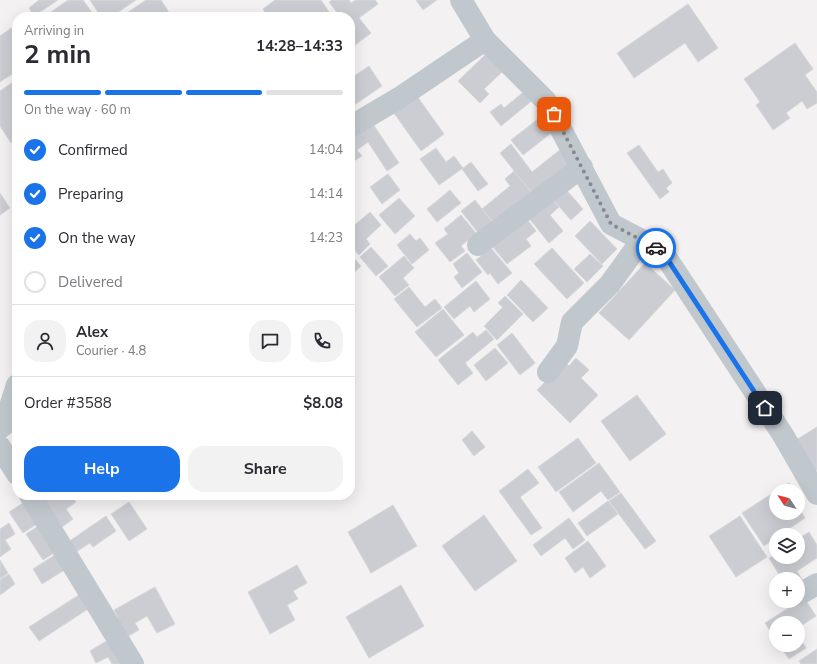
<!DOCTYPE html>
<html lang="en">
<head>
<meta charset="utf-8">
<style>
	body { margin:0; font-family:"Nunito Sans",sans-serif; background:#f2f2f3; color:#2b2b33; height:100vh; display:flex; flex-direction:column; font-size:15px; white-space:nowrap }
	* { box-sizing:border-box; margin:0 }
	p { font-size:13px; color:#7c7c81 }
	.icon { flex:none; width:22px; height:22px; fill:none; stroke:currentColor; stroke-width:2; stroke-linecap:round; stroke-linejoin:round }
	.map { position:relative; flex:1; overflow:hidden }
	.details { position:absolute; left:12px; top:12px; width:343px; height:488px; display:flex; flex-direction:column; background:#fff; border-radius:16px; box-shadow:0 4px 16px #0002 }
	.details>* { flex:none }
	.needle { width:26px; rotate:306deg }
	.tools { position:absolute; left:769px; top:484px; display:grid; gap:8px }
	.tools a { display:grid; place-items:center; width:36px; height:36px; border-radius:50%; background:#fff; box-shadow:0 4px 16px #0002; font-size:20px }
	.pin { position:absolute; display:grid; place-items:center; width:34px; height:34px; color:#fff; margin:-17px; border-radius:8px; box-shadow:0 2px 6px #0006 }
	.courier { position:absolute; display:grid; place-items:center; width:40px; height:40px; margin:-20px; border:3px solid #1a73e8; border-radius:50%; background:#fff; color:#222; box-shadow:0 1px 5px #0007 }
	.headline em { font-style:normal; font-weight:700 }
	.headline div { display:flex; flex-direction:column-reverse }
	.headline { display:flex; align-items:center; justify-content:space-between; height:68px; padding:0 12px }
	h1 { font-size:26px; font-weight:700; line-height:30px }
	.bar { display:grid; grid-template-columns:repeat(4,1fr); gap:6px 4px; align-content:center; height:48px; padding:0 12px }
	.bar i { height:5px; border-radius:3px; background:#e1e1e2 }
	.bar .current { background:#1a73e8 }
	.bar p { grid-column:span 4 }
	.line { display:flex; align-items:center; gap:10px; padding:0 12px; border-top:1px solid #e1e1e2 }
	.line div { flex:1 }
	.round { display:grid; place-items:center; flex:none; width:42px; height:42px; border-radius:16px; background:#f2f2f3 }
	ol { padding:0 12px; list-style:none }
	li { display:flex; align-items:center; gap:12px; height:44px }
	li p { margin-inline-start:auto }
	li .icon { padding:4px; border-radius:50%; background:#1a73e8; color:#fff; stroke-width:4 }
	li:last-child { color:#7c7c81 }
	li i { width:22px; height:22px; border:2px solid #e1e1e2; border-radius:50% }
	.button { display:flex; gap:8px; margin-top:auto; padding:8px 12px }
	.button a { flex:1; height:46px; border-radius:16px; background:#1a73e8; color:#fff; font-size:16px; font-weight:700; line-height:46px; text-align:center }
	.button a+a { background:#f2f2f3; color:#2b2b33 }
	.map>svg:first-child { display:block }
	.building { fill:#cbcdd2; stroke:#d5d7db }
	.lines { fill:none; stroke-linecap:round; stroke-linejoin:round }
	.street { stroke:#c0c8ce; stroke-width:22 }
	.done { stroke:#858b91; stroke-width:4; stroke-dasharray:0 7.2 }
	.route { stroke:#1a73e8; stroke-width:5 }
</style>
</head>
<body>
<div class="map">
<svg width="817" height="664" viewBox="0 0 817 664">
	<rect width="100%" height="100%" fill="#f3f1f1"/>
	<path class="building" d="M39 0H58L34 16 29 8Z
		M68 0H83L95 17H44Z
		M90 0H136L111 17H101Z
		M146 0H161L172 17H121Z
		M275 0H321L331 15 329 17H268L263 9Z
		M332 0H349L351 3 356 0H375L378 4 359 18 371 33 355 45 350 39V17H336L339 15 329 2Z
		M416 0H437L423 10Z
		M688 4 718 48 698 62 685 43 634 78 617 53Z
		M17 24V71L0 82V36Z
		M795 43 813 69 805 75 817 92V103L807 109 802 101 786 113 790 118 773 130 756 105 760 102 744 79Z
		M485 55 502 72 484 89 489 94 480 103 458 81Z
		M369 66 382 86 350 108V79Z
		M16 80 17 139 11 143 0 126V91Z
		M526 90 534 99 501 126 490 112 501 104 504 108Z
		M417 96 444 134 421 151 394 113Z
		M543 115 555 130 523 155 511 140Z
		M371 121 399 163 387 171 368 142 357 150 362 156 354 161 350 156V135Z
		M511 144 532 172 561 149 570 164 531 192 500 153Z
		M639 145 658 172 663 169 672 183 666 188 669 192 660 199 627 153Z
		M436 148 446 162 454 156 463 168 439 185 420 159Z
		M471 162 488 184 478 191 462 169Z
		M514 171 532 193 494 223 482 209 510 186 505 179Z
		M388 174 400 190 382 204 370 187Z
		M562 185 583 209 571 220 550 196Z
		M450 190 461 203 437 222 427 209Z
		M0 193 10 208 0 215Z
		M399 198 415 216 395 234 379 215Z
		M551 198 559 207 550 215 563 231 549 243 528 217Z
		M475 200 493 223 479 234 461 211Z
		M370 212 381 225 366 239 370 244 359 255 350 245V229Z
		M461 215 476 233 461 246 465 251 450 262 435 243 448 234 444 229Z
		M526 218 536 231 526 239 531 246 507 264 492 246Z
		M590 221 617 249 602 264 575 236Z
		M410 234 416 241 420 238 429 250 412 264 397 245Z
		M371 247 388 266 376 276 360 257Z
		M491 248 512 273 498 284 490 273 488 275 476 260Z
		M552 248 584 283 567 299 534 264Z
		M467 253 482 272 462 288 454 277 459 273 453 264Z
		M350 254 361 266 350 276Z
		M590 254 603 266 587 282 574 269Z
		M404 256 414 268 403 278 409 285 395 296 379 277Z
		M645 263 675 290 629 340 599 313Z
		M521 280 548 308 533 322 507 295Z
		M476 281 490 299 474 312 470 306 454 319 444 307Z
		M409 287 425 307 435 299 442 308 417 327 394 299Z
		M505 296 523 314 497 340 484 326 503 307 498 303Z
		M443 309 464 335 436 357 415 332Z
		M486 330 494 339 465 363 473 373 458 385 438 360 473 332 477 337Z
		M512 333 535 363 520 375 497 345Z
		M495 348 508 363 486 381 474 365Z
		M576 358 589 370 581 378 598 395 570 423 537 390 565 362 569 366Z
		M637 395 666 434 630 461 601 421Z
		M817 427V470L810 474 791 443Z
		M472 431 485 447 474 456 462 440Z
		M578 438 596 463 556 492 538 467Z
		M599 463 620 492 608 500 601 491 573 512 559 492Z
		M528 469 539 483 520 497 542 528 531 535 499 491Z
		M789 483 795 491H776Z
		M776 491V513H798V507L805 518 780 535H776V538L764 546 742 513Z
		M621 493 656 541 645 549 609 501Z
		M40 495H70L76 502 66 509 73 519 62 527Z
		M29 499 43 520 23 533 9 512Z
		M608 501 618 514 587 536 578 523Z
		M129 502 147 529 129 541 111 514Z
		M393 505 417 546 371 573 348 532Z
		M484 515 517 561 475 591 442 546Z
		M106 516 116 531 93 547 90 543 76 552 68 542Z
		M740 516 767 557 736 577 709 536Z
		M569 518 585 540 573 549 565 538 541 556 533 545Z
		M9 523 15 534 5 540 11 549 0 557V529Z
		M43 523 60 549 43 560 26 534Z
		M809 532 817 545V558L797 571 803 581 798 585V579H782L769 558 776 554V557H798V539Z
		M588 541 606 566 590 578 583 567 575 573 565 558Z
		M61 551 71 566 42 584 33 569Z
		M0 560 8 573 0 579Z
		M297 565 307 583 293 591 298 599 287 605 295 620 270 634 248 592Z
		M9 574 15 584 0 595V580Z
		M401 585 424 626 369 658 346 617Z
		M155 587 175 624 157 633 147 616 135 623 139 630 121 640 111 621 118 617 114 610Z
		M82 593 91 607 39 641 29 627Z
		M804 598 816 616 798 628V623H776V640L765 623Z
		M798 636 806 648 789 659 779 645H798Z
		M113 637 128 664H112L108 657 96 663 90 651Z
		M817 649V664H801L799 661Z"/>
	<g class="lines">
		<path class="street" d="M461 0 485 40 546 101 611 224 653 246 664 254 783 435 817 494
			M350 127 399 98 485 40
			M478 245 582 167
			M548 372 567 346 572 322 610 284 641 241
			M0 428 4 425 17 385
			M0 447 17 474
			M30 495 133 664
			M798 595 817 584"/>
	</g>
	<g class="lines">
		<path class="done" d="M554 114 611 224 656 248"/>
		<path class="route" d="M656 248 664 254 765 408"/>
	</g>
</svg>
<div class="tools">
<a><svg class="needle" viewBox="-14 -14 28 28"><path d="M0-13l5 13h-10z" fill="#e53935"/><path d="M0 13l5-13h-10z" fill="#7c7c81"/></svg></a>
<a><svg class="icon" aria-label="layers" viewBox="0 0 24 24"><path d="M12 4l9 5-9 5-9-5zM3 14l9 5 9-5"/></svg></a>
<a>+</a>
<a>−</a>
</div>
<div class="pin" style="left:554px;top:114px;background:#ea580c"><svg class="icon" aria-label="bag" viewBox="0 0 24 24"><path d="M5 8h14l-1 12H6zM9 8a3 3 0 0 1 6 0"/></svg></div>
<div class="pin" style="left:765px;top:408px;background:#1f2937"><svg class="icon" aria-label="home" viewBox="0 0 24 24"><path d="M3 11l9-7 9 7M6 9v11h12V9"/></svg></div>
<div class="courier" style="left:656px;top:248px"><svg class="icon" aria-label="car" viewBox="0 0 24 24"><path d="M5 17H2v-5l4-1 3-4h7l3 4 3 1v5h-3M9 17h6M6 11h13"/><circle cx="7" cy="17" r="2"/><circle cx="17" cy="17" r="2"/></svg></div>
<section class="details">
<div class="headline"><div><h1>2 min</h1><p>Arriving in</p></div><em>14:28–14:33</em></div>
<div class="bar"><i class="current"></i><i class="current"></i><i class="current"></i><i></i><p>On the way · 60 m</p></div>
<ol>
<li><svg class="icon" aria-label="check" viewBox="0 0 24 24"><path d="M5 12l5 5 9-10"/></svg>Confirmed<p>14:04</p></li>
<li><svg class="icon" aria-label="check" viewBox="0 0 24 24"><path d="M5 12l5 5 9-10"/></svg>Preparing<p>14:14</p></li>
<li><svg class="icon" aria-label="check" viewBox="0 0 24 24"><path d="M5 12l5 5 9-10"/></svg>On the way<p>14:23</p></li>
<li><i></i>Delivered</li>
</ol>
<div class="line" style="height:72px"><a class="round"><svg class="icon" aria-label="person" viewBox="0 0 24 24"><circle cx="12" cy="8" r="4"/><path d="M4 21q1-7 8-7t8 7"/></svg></a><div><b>Alex</b><p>Courier · 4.8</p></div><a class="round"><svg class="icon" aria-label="chat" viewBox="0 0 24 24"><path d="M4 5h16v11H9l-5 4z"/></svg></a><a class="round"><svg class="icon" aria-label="phone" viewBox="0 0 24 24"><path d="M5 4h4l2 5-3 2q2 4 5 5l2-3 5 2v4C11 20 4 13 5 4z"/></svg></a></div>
<div class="line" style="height:52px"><div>Order #3588</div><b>$8.08</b></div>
<div class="button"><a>Help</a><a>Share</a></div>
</section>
</div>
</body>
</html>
